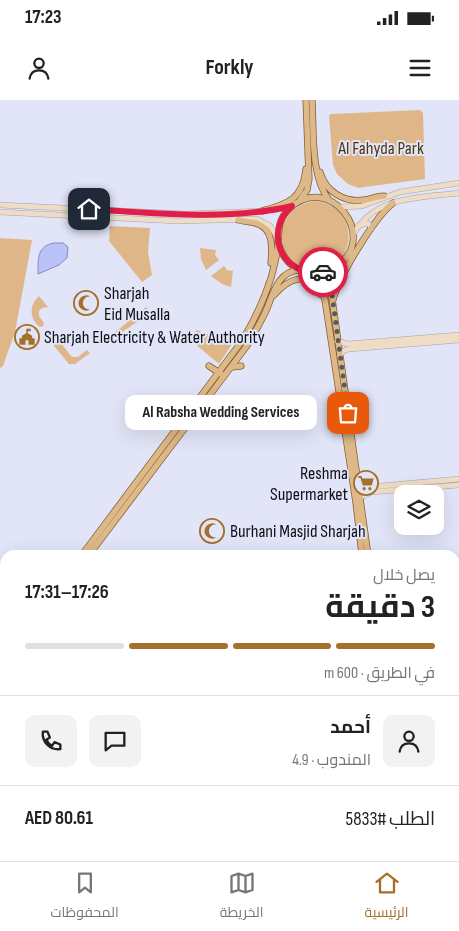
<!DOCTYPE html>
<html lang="ar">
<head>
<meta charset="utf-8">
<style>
	body { margin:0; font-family:"Sofia Sans Condensed",Cairo,sans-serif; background:#f2f2f2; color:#222; direction:rtl; height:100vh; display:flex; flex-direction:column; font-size:19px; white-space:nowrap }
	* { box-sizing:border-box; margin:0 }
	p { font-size:16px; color:#767676 }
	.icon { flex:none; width:28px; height:28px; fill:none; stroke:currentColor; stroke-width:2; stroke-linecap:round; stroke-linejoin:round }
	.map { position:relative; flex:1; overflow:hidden; direction:ltr }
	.details { position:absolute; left:0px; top:450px; width:460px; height:311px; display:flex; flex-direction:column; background:#fff; border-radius:15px 15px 0 0; box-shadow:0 5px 20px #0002; direction:rtl }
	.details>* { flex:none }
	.controls { position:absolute; left:394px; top:385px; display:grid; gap:10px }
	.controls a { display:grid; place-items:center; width:50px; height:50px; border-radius:10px; background:#fff; box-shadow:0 5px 20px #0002; font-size:25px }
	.pin { position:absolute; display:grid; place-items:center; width:42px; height:42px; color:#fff; margin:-21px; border-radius:10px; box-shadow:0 2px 8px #0006 }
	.courier { position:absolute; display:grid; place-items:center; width:50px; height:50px; margin:-25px; border:4px solid #e11d48; border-radius:50%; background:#fff; color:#222; box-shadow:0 1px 6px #0007 }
	.bubble { position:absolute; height:35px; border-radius:10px; background:#fff; box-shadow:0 5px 20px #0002; font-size:16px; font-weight:700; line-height:35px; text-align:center; direction:rtl }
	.headline em { font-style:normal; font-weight:700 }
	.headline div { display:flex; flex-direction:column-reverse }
	.headline { display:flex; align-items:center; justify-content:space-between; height:85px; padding:0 25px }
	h1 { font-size:32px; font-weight:700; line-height:38px }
	.bar { display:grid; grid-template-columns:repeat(4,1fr); gap:8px 5px; align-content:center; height:60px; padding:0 25px }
	.bar i { height:6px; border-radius:4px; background:#e0e0e0 }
	.bar .on { background:#a5702a }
	.bar p { grid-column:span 4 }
	.line { display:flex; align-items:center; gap:12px; padding:0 25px; border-top:1px solid #e0e0e0 }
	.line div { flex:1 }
	.round { display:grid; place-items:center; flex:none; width:52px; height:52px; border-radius:10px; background:#f2f2f2 }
	.status { display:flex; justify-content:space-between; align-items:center; height:35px; padding:0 25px; background:#fff; direction:ltr }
	.status svg { height:14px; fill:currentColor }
	header { display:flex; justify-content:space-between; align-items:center; height:65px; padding:0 25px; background:#fff; font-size:22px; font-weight:700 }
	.dock { display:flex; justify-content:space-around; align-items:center; height:70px; border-top:1px solid #e0e0e0; background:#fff; font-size:14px; color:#767676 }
	.dock a { display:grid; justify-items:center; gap:2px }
	.dock .on { color:#a5702a }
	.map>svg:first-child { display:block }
	.green { fill:#dfb688 }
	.water { fill:#bac3f9; stroke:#868db5 }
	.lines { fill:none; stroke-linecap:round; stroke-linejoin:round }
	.secondary-casing { stroke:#a0a4b6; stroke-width:6 }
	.primary-casing { stroke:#865e2c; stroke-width:7 }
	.secondary { stroke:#eedcc4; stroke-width:5 }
	.primary { stroke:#ddb888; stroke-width:5.5 }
	.done { stroke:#575a64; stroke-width:5; stroke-dasharray:0 9 }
	.route { stroke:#e11d48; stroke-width:6 }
	.labels { text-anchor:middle; stroke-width:4; stroke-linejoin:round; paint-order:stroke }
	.park-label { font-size:18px; fill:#503511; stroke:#e1e5f7 }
	.poi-label { font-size:18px; fill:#0d0f15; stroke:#e1e5f7; text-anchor:start }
</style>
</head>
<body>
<div class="status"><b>17:23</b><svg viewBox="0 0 49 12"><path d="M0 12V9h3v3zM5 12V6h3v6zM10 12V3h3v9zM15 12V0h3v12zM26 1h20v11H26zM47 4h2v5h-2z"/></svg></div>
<header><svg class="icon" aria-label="menu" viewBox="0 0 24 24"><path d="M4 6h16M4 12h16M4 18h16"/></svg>Forkly<svg class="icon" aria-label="person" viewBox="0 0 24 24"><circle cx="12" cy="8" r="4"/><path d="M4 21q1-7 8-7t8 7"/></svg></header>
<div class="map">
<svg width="459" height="761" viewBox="0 0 459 761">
	<rect width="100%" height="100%" fill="#e1e5f7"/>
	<path class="green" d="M420 10 423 13 425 79 364 87 359 88 348 84 337 74 333 65 329 16 331 14Z
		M315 101C362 106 358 171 314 169 272 168 269 107 315 101Z
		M110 126 150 128 148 152 152 175 142 182 109 141Z
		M0 138 32 140 15 232 3 266 0 268Z
		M200 148 216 150 215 155 219 160 206 170 201 159Z
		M224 166 227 170 233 171 231 187 222 184 211 176Z
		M39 196 48 207 42 208 39 211V216L44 223 43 226 40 227C29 219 29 205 39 196Z
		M146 207 149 211V214L104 244 103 242Z
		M48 230 51 231 72 257H78L87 250 90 253 75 264H69L46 236Z
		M197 230 217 238 234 241 219 264 188 238Z"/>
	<path class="water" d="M54 143H63L68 147 67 158 59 165 38 174C38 159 37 146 54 143Z"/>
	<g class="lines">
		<defs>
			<path id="secondary" d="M0 105 187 114 264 111
				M340 107 362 106 400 92 459 83
				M273 110 291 106
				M0 112 177 121 257 119 270 126 278 138
				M358 126 367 123 370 125 371 129
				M353 135C375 95 419 98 459 93
				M337 241 348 244 459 235
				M340 256 343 251 349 249 459 240
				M359 385 370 387 459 379
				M361 397 371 392 459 385
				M0 506H5
				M0 512 5 510
				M455 557H459
				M455 563 459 562"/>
			<path id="primary" d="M312 0C314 29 310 76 329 100
				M320 72C325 91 344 103 364 100 371 99 377 96 384 96
				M300 100 307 90 309 79 306 0
				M262 111C288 104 303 99 306 69
				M238 120C245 122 252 121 258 124 274 130 272 149 271 163
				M336 166 331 180V191L368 455
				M308 173 319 184 325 200 356 403 362 455
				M274 195C288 179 309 169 320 194
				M333 200C339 176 374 118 393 103
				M209 266 221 274
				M232 267 241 266
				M82 455 242 241C254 221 264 200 271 178 274 167 277 155 278 144 279 130 278 119 289 109 328 70 382 138 335 167 326 173 315 175 305 172 291 168 282 157 278 142
				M89 455 246 247C253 236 259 225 265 213 273 196 276 172 299 170
				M0 567 5 560
				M0 577 5 570
				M0 690H5
				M455 691 459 690
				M0 698 5 697
				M455 698 459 697
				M422 756 423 761
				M429 756 430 761"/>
		</defs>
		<use href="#secondary" class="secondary-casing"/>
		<use href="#primary" class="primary-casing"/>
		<use href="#secondary" class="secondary"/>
		<use href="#primary" class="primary"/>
	</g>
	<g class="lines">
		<path class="done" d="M323 172 336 166 332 176 331 187 348 313"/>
		<path class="route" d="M89 109C154 113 228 121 292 106 262 133 283 178 323 172"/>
	</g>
	<defs>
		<symbol id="mosque-ring" viewBox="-11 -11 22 22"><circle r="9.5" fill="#e1e5f7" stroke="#a5702a" stroke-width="1.5"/><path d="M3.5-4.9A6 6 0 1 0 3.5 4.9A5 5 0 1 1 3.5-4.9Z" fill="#a5702a"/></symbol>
		<symbol id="civic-ring" viewBox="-11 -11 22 22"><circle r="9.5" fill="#e1e5f7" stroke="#a5702a" stroke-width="1.5"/><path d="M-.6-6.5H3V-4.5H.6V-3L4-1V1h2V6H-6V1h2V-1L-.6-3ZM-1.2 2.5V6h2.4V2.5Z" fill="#a5702a"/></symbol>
		<symbol id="supermarket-ring" viewBox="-11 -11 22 22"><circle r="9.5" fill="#e1e5f7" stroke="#a5702a" stroke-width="1.5"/><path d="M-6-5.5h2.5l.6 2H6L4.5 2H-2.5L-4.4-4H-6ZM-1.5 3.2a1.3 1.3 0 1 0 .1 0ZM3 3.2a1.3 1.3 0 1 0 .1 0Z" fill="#a5702a"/></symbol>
	</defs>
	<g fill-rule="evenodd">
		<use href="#mosque-ring" x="72" y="189" width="28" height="28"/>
		<use href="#civic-ring" x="13" y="223" width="28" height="28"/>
		<use href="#supermarket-ring" x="352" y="369" width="28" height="28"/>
		<use href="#mosque-ring" x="198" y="417" width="28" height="28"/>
	</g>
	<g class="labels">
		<g class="park-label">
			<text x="381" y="54">Al Fahyda Park</text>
		</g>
		<g class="poi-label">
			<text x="104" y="199">Sharjah<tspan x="104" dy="21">Eid Musalla</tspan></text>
			<text x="44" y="243">Sharjah Electricity &amp; Water Authority</text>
			<text x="348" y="379" text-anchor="end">Reshma<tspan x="348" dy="21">Supermarket</tspan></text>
			<text x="230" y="437">Burhani Masjid Sharjah</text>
		</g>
	</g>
</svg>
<div class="controls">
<a><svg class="icon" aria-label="layers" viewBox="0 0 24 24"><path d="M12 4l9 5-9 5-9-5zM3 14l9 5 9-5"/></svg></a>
</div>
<div class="pin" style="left:348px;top:313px;background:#ea580c"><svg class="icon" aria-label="bag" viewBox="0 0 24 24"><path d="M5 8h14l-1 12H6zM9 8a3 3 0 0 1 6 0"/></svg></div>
<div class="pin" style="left:89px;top:109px;background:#1f2937"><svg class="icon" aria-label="home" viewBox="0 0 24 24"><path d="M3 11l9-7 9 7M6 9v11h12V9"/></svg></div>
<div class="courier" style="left:323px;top:172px"><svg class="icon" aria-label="car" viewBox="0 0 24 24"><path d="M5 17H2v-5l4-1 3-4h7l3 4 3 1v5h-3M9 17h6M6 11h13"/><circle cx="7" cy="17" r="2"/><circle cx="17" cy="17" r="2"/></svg></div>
<div class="bubble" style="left:125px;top:295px;width:192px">Al Rabsha Wedding Services</div>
<section class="details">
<div class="headline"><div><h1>3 دقيقة</h1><p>يصل خلال</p></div><em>17:26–17:31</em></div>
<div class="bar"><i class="on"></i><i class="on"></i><i class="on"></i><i></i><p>في الطريق · 600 m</p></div>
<div class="line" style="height:90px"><a class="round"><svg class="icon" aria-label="person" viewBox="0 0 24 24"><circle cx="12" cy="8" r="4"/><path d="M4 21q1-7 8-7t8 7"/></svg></a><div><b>أحمد</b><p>المندوب · 4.9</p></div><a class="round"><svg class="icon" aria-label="chat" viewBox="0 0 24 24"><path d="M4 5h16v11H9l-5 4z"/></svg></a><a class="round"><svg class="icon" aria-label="phone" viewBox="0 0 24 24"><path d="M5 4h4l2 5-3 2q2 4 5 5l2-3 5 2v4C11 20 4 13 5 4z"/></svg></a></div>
<div class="line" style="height:65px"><div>الطلب #5833</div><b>AED 80.61</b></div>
</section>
</div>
<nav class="dock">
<a class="on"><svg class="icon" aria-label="home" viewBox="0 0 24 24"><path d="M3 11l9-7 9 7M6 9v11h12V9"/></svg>الرئيسية</a>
<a><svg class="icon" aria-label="map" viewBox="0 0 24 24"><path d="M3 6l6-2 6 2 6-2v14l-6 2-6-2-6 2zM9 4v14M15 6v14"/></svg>الخريطة</a>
<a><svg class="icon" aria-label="saved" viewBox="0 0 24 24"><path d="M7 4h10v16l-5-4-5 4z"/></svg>المحفوظات</a>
</nav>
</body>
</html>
